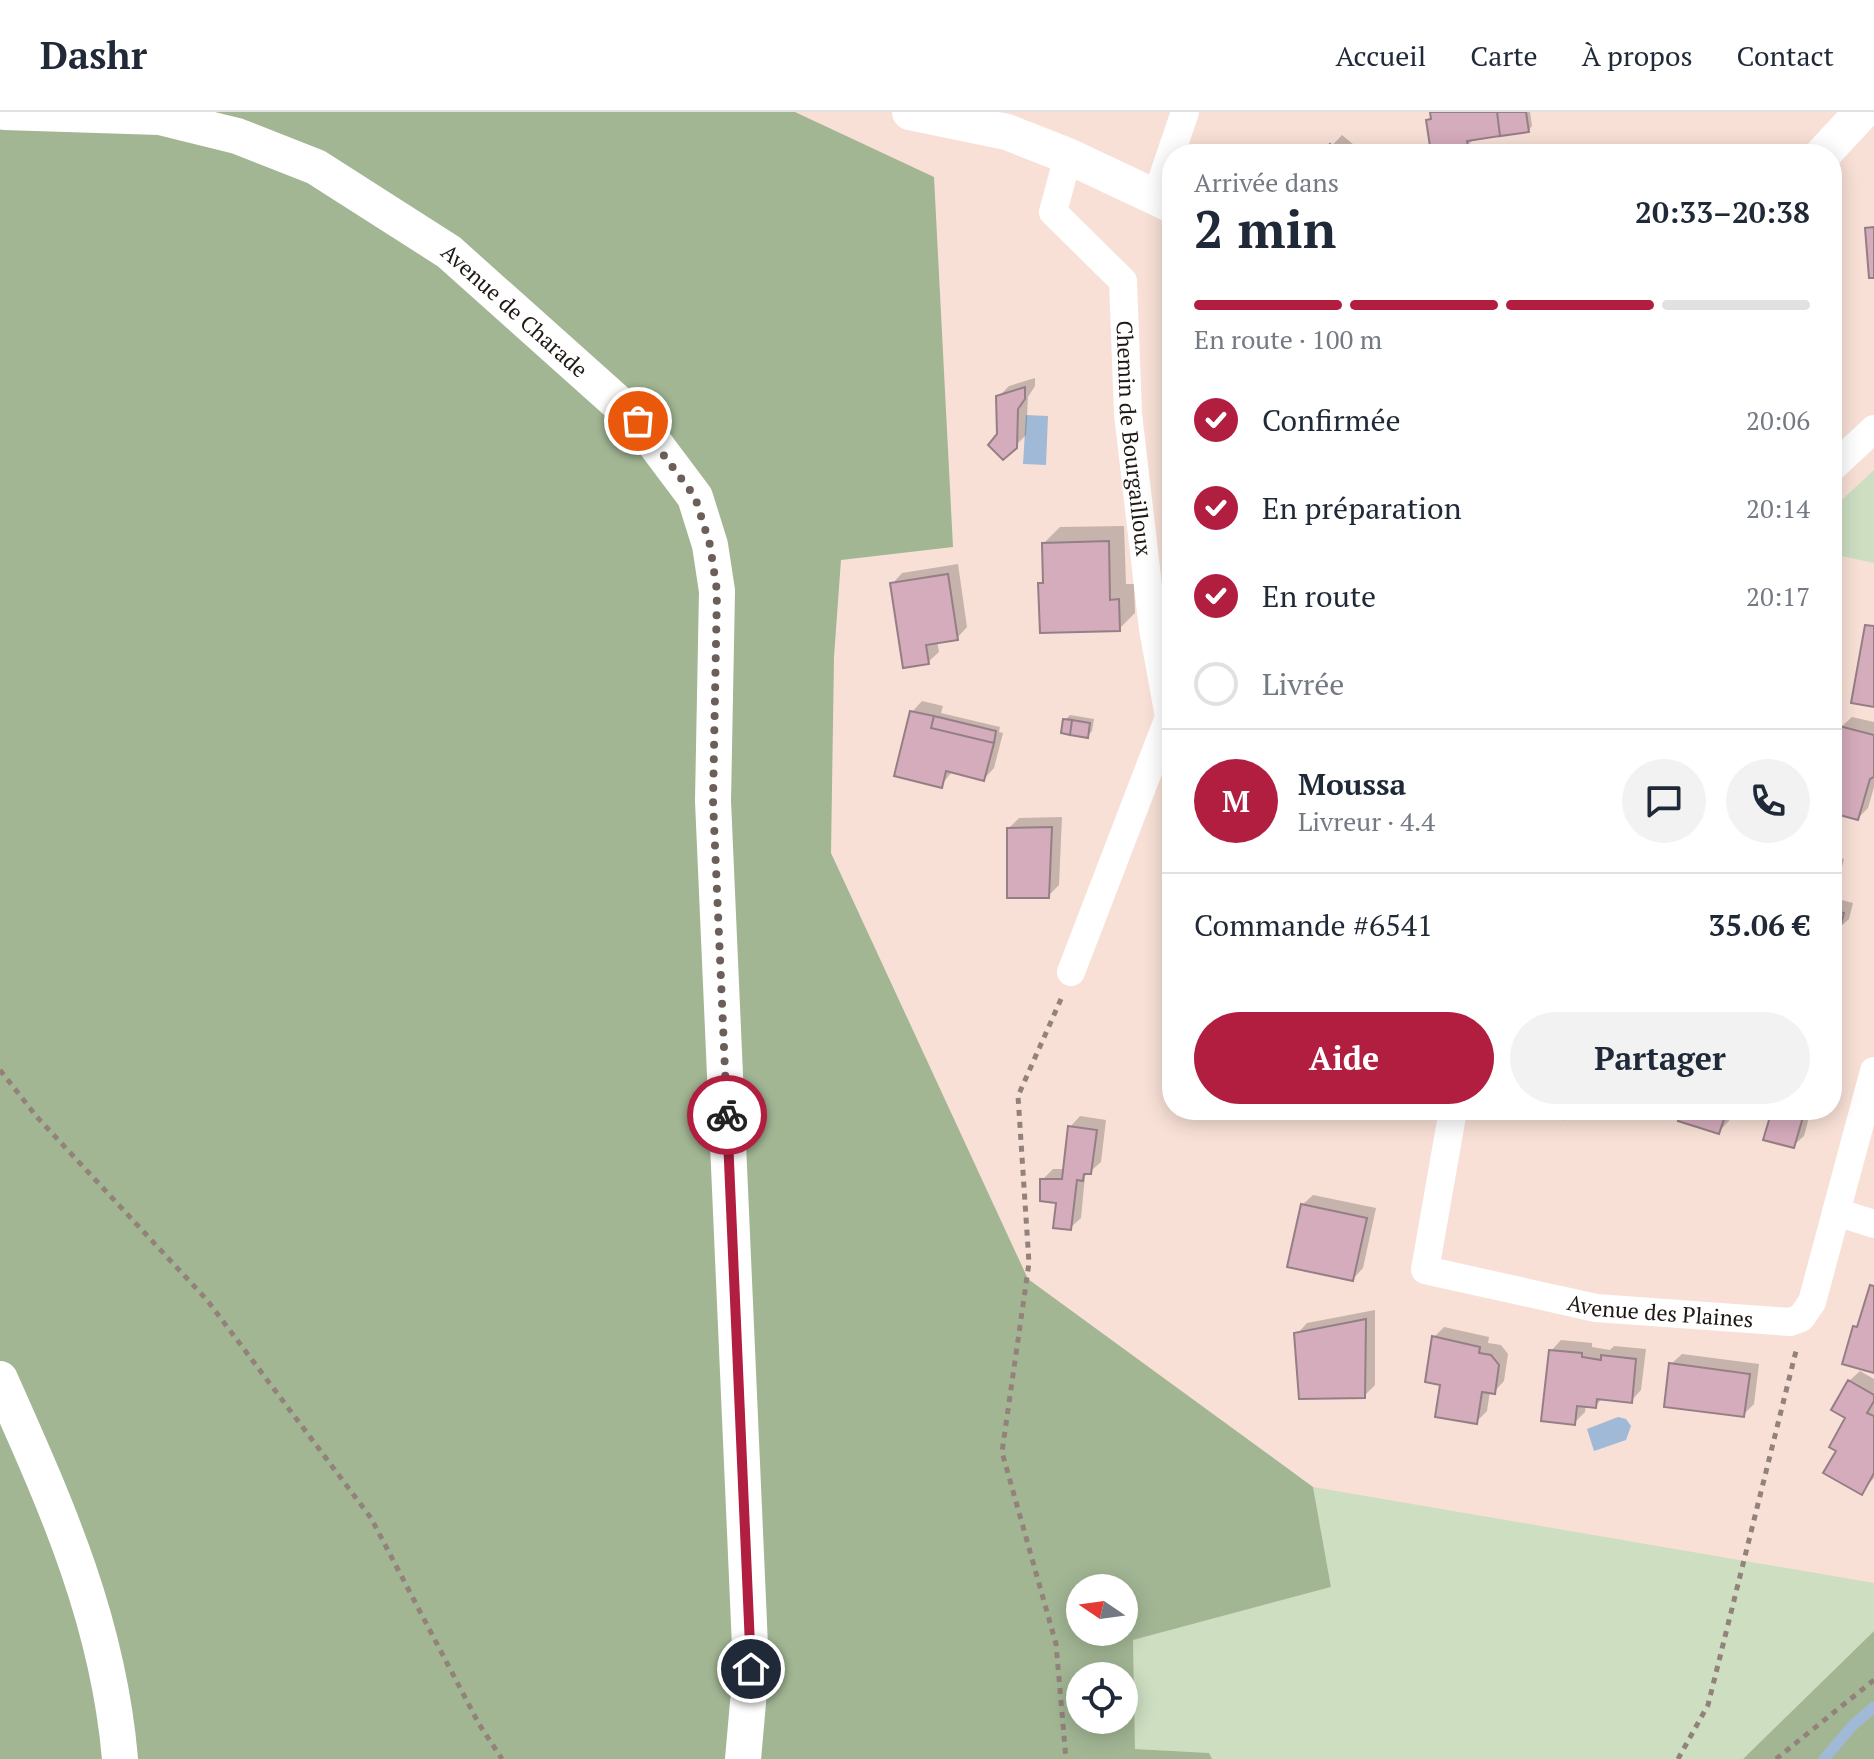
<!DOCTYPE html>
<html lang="fr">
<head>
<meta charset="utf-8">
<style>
	body { margin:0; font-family:"PT Serif",serif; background:#f2f2f3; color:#1f2937; height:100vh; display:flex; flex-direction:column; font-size:30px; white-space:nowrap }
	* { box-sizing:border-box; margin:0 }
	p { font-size:26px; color:#747a83 }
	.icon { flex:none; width:44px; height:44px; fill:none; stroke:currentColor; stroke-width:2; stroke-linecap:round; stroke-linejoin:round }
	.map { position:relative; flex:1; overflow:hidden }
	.details { position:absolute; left:1162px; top:32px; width:680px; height:976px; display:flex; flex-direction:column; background:#fff; border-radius:32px; box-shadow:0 4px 20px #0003 }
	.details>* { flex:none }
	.needle { width:52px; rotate:283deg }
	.fabs { position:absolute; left:1066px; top:1462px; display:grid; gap:16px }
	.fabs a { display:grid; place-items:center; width:72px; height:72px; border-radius:50%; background:#fff; box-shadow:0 4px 20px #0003; font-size:40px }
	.pin { position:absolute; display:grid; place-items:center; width:68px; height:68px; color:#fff; margin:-34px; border:4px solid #fff; border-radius:50%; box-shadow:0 2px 8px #0007 }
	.courier { position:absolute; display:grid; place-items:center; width:80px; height:80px; margin:-40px; border:6px solid #b11e40; border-radius:50%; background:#fff; color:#222; box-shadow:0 2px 10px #0007 }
	.overview em { font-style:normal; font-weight:800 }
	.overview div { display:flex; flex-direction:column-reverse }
	.overview { display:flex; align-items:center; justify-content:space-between; height:136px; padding:0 32px }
	h1 { font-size:52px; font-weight:800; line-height:60px }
	.bar { display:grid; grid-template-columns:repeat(4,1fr); gap:12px 8px; align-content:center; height:96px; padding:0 32px }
	.bar i { height:10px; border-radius:6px; background:#e0e1e3 }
	.bar .selected { background:#b11e40 }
	.bar p { grid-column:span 4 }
	.line { display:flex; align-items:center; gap:20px; padding:0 32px; border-top:2px solid #e0e1e3 }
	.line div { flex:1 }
	.round { display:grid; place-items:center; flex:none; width:84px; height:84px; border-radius:42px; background:#f2f2f3 }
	ol { padding:0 32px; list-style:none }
	li { display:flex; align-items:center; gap:24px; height:88px }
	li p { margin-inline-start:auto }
	li .icon { padding:8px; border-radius:50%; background:#b11e40; color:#fff; stroke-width:4 }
	li:last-child { color:#747a83 }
	li i { width:44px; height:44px; border:4px solid #e0e1e3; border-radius:50% }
	.button { display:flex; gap:16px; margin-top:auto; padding:16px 32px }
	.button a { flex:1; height:92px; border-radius:48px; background:#b11e40; color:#fff; font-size:32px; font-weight:800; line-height:92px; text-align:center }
	.button a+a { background:#f2f2f3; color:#1f2937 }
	header { display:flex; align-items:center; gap:48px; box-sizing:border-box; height:112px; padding:0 40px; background:#fff; border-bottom:2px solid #e0e1e3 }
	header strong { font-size:38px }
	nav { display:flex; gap:44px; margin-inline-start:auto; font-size:28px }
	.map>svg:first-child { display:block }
	.green { fill:#cddec1 }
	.forest { fill:#a2b694; fill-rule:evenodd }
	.water { fill:#9fb9d7 }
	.shadow { fill:#0003 }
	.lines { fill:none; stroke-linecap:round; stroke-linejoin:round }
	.stream { stroke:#9fb9d7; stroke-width:11 }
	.building { fill:#d5acbc; stroke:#947f87; stroke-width:2 }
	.path { stroke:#93827b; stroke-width:5; stroke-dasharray:6 6; stroke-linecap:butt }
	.minor { stroke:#fff; stroke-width:28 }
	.tertiary { stroke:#fff; stroke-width:36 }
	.done { stroke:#6c5e58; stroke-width:8; stroke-dasharray:0 14.4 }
	.route { stroke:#b11e40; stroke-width:10 }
	.labels { text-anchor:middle; stroke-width:7; stroke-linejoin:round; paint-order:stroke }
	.street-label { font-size:22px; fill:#201814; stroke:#fff }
</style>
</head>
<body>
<header>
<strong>Dashr</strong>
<nav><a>Accueil</a><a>Carte</a><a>À propos</a><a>Contact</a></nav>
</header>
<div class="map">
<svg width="1874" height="1647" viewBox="0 0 1874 1647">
	<rect width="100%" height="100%" fill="#f8e0d6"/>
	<path class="green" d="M1874 358V451L1832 442V397Z
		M1313 1375 1874 1471V1519L1743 1647H1212L1208 1641 1135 1637 1133 1528 1331 1475Z"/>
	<path class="forest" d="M0 0H795L934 65 953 435 841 448 834 545 831 741 1028 1167 1313 1375 1331 1475 1133 1528 1135 1637 1209 1641 1212 1647H0ZM1080 1476H1124V1520H1080ZM1080 1564H1124V1608H1080Z
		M1874 1519V1647H1743Z"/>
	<path class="water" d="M1026 303 1048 304 1046 353 1023 352Z
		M1618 1305 1626 1307 1631 1314 1626 1328 1594 1339 1587 1317Z"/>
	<path class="shadow" d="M1433 0H1530L1532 14 1528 19 1475 26 1467 34 1429 8 1433 4Z
		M1342 23 1365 42H1324Z
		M1035 266V274L1028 285 1026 323 1003 346 999 323 998 285 1009 274Z
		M1124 414 1126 472H1134L1135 501 1119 517 1040 472 1045 467 1044 431 1060 415Z
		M958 452 967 515 957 526 937 529 939 540 928 550 892 472 902 461Z
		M922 589 943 594 941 601 1000 615 999 620 1003 621 994 656 984 667 953 659 941 673 912 600Z
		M1070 603 1094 607 1092 619 1088 624 1065 608Z
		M1852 605 1874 610V675L1868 696 1858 706 1832 699V651L1841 615Z
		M1062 705 1059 773 1048 784 1009 716 1019 706Z
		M1832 744 1844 747 1834 786 1853 791 1849 807 1838 817 1832 816Z
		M1832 849 1840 850 1835 879 1832 882Z
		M1683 998H1733L1729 1009 1719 1019Z
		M1774 998H1811L1804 1024 1793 1034Z
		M1080 1004 1106 1008 1101 1050 1085 1064 1081 1106 1070 1116 1058 1089 1042 1068 1053 1057H1065L1070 1015Z
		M1313 1083 1376 1096 1363 1156 1353 1167 1302 1093Z
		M1375 1198V1273L1364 1284 1297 1222 1307 1211Z
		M1444 1215 1489 1225 1488 1231 1501 1233 1508 1242 1504 1269 1494 1280 1490 1279 1487 1299 1476 1310 1442 1271 1434 1225Z
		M1561 1228 1592 1231V1235L1610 1238 1614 1234 1646 1237 1641 1278 1631 1289 1603 1286 1595 1294 1586 1293 1585 1300 1574 1311 1551 1239Z
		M1682 1242 1759 1252 1754 1292 1744 1302 1671 1252Z
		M1860 1259 1874 1267V1366L1861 1380 1839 1338 1848 1305 1849 1269Z"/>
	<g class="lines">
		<path class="stream" d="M1824 1647 1853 1613 1874 1595"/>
	</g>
	<path class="building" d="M1430 0H1497L1500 24 1467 29 1468 36 1431 41 1426 8 1431 7Z
		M1497 0H1526L1529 20 1500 24Z
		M1330 32 1342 42H1321Z
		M1874 115V166H1869L1865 116Z
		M1025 275V287L1018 297 1017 336 1003 348 988 333 997 322 996 284Z
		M1109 429 1110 488 1119 487 1120 519 1040 521 1038 471H1043L1042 431Z
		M948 462 958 528 926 533 929 552 903 556 890 471Z
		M1865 513 1874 514V595L1851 591Z
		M910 599 934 604 931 616 994 631 984 669 946 659 942 676 894 664Z
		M934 604 996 619 994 631 931 616Z
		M1063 607 1072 608 1070 623 1061 621Z
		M1072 608 1090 611 1088 626 1070 623Z
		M1839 614 1874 623V665L1870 667 1858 708 1832 701V643Z
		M1052 715 1049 786H1007V716Z
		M1832 798 1844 801 1839 820 1832 818Z
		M1524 998H1565L1564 1007Z
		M1681 998H1727L1719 1022 1678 1009Z
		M1772 998H1805L1794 1036 1763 1028Z
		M1068 1014 1097 1018 1091 1062H1084L1083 1069 1077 1068 1071 1118 1053 1116 1056 1091 1040 1089V1067H1062Z
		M1301 1092 1367 1106 1353 1169 1287 1155Z
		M1870 1173 1874 1174V1261L1842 1252 1853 1214 1857 1215Z
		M1366 1207 1365 1286 1299 1287 1294 1221Z
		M1432 1224 1480 1235 1479 1241 1491 1243 1499 1253 1495 1282 1482 1280 1477 1312 1435 1305 1440 1273 1425 1270Z
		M1549 1238 1582 1241V1245L1601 1248V1243L1636 1247 1632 1291 1597 1287 1596 1296 1577 1294 1575 1313 1541 1309Z
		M1669 1251 1750 1262 1744 1305 1664 1295Z
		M1848 1268 1874 1283V1289L1867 1301 1874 1304V1361L1862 1383 1823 1361 1836 1339 1829 1335 1845 1306 1831 1298Z"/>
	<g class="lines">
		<path class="path" d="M1061 887 1018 984 1029 1151 1002 1340 1056 1532 1066 1647
			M0 958 37 1005 207 1188 371 1406 479 1612 502 1647
			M1678 1647 1708 1593 1796 1239
			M1776 1647 1874 1568"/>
		<g class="minor">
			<path id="s1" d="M1068 44 1053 100 1123 169 1128 302 1153 517 1169 605 1071 860"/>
			<path d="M1156 85 1185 0"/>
			<path d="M1832 356 1874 317"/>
			<path id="s2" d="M1453 998 1425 1158 1596 1196 1790 1210 1801 1206 1812 1190 1874 959"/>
			<path d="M1836 1100 1874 1112"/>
		</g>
		<g class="tertiary">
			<path id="s3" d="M4 0 160 5 237 24 316 55 449 140 638 309 695 385 710 433 717 479 713 689 751 1557 743 1647"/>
			<path d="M910 0 1007 20 1068 44 1172 93"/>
			<path d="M1823 42 1862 0"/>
			<path d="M0 1267C56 1393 108 1507 120 1647"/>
		</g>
	</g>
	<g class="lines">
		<path class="done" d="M638 309 695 385 710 433 717 479 713 689 727 1003"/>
		<path class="route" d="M727 1003 751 1557"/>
	</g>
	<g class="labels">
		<g class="street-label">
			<text dy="8" stroke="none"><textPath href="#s3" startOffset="566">Avenue de Charade</textPath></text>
			<text dy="8" stroke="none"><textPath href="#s1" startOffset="314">Chemin de Bourgailloux</textPath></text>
			<text dy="8" stroke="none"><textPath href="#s2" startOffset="402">Avenue des Plaines</textPath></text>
		</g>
	</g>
</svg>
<div class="fabs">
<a><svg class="needle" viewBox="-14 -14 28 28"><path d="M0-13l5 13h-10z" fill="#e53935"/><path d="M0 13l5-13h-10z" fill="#747a83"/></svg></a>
<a><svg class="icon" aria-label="locate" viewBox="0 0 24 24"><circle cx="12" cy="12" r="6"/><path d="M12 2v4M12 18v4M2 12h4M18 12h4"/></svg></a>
</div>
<div class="pin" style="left:638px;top:309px;background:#ea580c"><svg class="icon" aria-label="bag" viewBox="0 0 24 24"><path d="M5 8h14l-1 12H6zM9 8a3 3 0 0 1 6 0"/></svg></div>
<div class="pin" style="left:751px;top:1557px;background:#1f2937"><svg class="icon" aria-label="home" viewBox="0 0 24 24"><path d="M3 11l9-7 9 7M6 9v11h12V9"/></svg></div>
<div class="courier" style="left:727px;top:1003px"><svg class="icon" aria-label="bike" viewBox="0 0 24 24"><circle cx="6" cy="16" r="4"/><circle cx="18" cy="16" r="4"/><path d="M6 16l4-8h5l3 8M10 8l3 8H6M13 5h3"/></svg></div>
<section class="details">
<div class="overview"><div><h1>2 min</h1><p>Arrivée dans</p></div><em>20:33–20:38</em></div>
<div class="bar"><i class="selected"></i><i class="selected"></i><i class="selected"></i><i></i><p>En route · 100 m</p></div>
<ol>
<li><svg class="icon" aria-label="check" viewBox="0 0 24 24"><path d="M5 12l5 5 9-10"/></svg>Confirmée<p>20:06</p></li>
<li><svg class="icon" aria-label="check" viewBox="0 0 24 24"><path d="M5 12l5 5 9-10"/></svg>En préparation<p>20:14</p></li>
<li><svg class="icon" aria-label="check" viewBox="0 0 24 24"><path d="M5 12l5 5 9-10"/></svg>En route<p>20:17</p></li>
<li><i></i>Livrée</li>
</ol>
<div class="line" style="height:144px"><b class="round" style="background:#b11e40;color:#fff">M</b><div><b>Moussa</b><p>Livreur · 4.4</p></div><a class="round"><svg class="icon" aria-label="chat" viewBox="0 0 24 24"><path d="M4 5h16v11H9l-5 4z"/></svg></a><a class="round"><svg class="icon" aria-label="phone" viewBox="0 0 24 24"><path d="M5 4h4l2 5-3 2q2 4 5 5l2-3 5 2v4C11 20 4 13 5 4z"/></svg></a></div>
<div class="line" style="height:104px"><div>Commande #6541</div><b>35.06 €</b></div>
<div class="button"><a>Aide</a><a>Partager</a></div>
</section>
</div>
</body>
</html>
